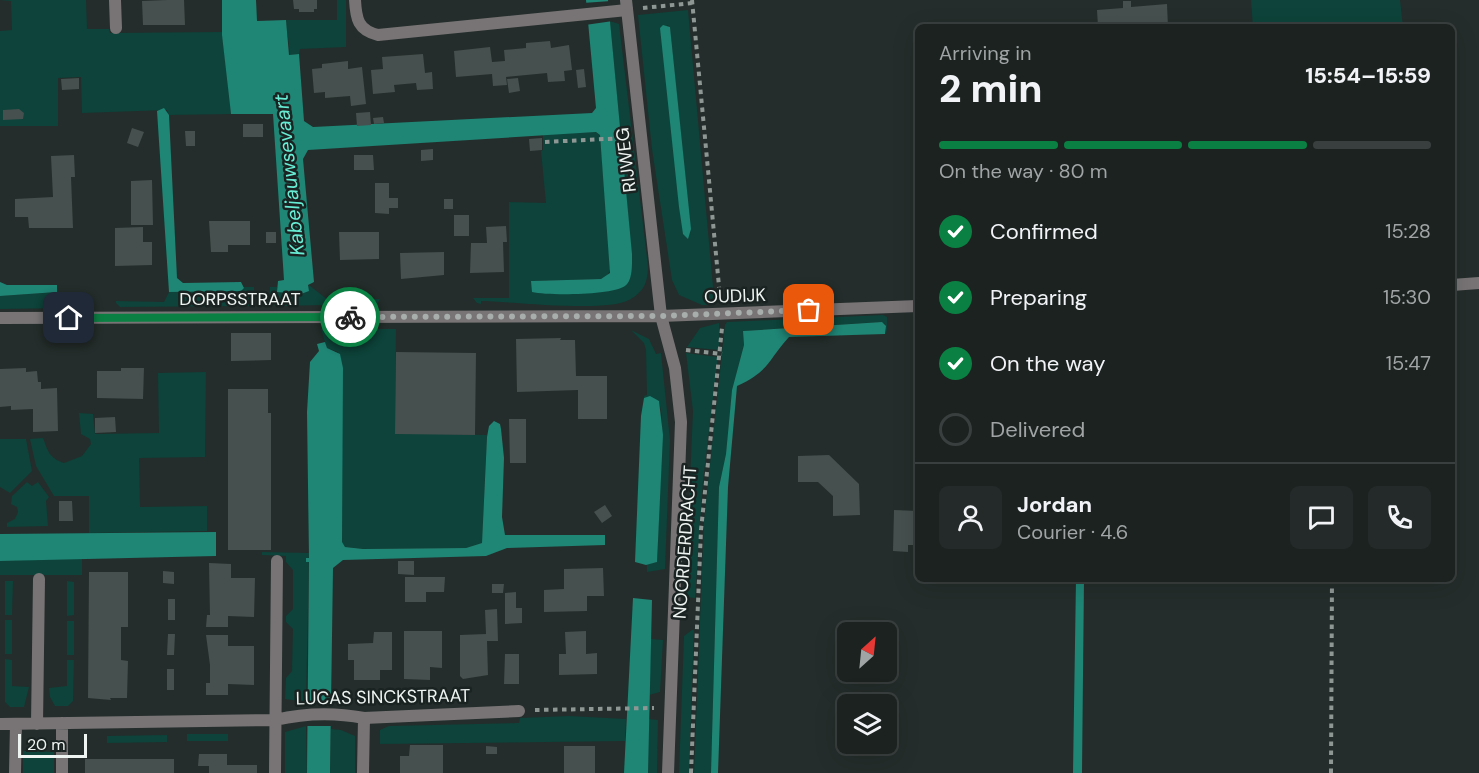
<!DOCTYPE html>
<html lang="en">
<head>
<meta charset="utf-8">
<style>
	body { margin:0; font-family:"DM Sans",sans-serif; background:#242a29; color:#f1f3f6; height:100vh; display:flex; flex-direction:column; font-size:22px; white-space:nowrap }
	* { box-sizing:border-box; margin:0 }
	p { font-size:20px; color:#a0a4a5 }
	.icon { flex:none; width:33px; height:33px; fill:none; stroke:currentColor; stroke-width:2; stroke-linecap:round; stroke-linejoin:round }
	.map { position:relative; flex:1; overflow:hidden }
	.panel { position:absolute; left:915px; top:24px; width:540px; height:558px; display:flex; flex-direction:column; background:#1b2220; border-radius:9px; box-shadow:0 6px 24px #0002,0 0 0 2px #393f3e }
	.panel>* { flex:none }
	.needle { width:39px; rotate:27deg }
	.fabs { position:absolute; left:837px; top:622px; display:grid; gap:12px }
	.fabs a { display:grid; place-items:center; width:60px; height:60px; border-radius:9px; background:#1b2220; box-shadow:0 6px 24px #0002,0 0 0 2px #393f3e; font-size:30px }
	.scale { position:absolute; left:18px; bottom:15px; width:69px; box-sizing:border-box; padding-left:6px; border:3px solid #eef4f2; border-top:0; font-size:16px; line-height:21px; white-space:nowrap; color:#eef4f2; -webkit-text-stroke:4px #1a2321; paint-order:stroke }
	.pin { position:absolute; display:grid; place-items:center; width:51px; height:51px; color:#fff; margin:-26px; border-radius:12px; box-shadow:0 3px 9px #0006 }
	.courier { position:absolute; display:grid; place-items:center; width:60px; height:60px; margin:-30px; border:4px solid #0b8043; border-radius:50%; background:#fff; color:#222; box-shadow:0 2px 8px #0007 }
	.head em { font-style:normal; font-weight:800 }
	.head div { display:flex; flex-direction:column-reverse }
	.head { display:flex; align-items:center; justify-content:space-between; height:102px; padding:0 24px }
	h1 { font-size:39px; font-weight:800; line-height:45px }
	.bar { display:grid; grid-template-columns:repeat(4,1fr); gap:9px 6px; align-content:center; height:72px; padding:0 24px }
	.bar i { height:8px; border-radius:4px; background:#393f3e }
	.bar .active { background:#0b8043 }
	.bar p { grid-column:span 4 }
	.line { display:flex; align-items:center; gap:15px; padding:0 24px; border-top:2px solid #393f3e }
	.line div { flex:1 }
	.round { display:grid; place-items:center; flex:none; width:63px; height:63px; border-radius:9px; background:#242a29 }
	ol { padding:0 24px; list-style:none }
	li { display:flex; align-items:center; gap:18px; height:66px }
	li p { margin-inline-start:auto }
	li .icon { padding:6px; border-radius:50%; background:#0b8043; color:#fff; stroke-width:4 }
	li:last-child { color:#a0a4a5 }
	li i { width:33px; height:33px; border:3px solid #393f3e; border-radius:50% }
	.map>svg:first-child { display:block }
	.green { fill:#0d433a; fill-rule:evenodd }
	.water { fill:#1f8575 }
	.pier { fill:#242d2b }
	.building { fill:#46504e }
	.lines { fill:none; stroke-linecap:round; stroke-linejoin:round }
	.path { stroke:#8f9795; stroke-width:4; stroke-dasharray:4.5 4.5; stroke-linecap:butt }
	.minor { stroke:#787476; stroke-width:12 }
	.tertiary { stroke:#787476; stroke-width:12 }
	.done { stroke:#a7aeac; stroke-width:6; stroke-dasharray:0 10.8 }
	.route { stroke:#0b8043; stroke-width:8 }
	.labels { text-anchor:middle; stroke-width:5; stroke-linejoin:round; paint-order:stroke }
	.street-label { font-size:18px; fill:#eef4f2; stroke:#1a2321 }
	.water-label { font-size:20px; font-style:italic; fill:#68edd5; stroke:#1a2321 }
</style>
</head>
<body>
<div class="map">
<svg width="1479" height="773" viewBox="0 0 1479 773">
	<rect width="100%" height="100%" fill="#242d2b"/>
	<path class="green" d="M0 0H86L87 29H109L110 33 222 32 231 114 169 115 167 110 82 113 81 77 58 78V126H0V31L12 30 11 1Z
		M337 0H346V47L300 49 299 54 290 55 286 20H337Z
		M1251 0H1400L1403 27H1253Z
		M688 10 714 298 711 305H702L679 295 672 280 652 149 638 15ZM667 25 670 27 691 237Z
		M610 21 619 24 648 266C648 282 644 292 629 300 606 313 507 301 481 301V304L477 303 473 298H509V202L546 203 541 151 543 150V134L596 132 600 135 611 267 607 277 601 279 532 281 625 286 632 262Z
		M309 285 328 300 380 299 377 304 275 306 270 299V287H277L278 292H301Z
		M243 287H254V298L250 306 120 307 116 303V301L164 302 169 292 241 291Z
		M57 288 60 300H67V308L0 309V296L57 292Z
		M883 315 887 317V334L885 324 881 322 743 331 744 345 732 390 726 454 719 487 711 773H694L704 521 725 325 727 322Z
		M719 323V350L687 347 700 328Z
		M321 329H396L395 433 487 435 482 543 466 548 363 549 345 547 342 543 338 352 327 348Z
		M631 330 649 339 656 354 661 353 670 440 665 569 647 572V564L657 562 662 416 659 401 645 398V402L644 396 647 395 646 350 644 343Z
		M686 353 718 357 703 481 695 598 685 597 693 411Z
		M206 372 205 457 139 458 140 507 207 506V531L89 533V496H54L36 466 30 439 43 438C48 451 49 458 64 463L82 456 91 444 90 439 81 434 79 413 93 414 95 434 159 433 158 373Z
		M0 439H26L32 471 10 493 0 487Z
		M27 482 32 486 38 482 49 497 46 501 48 526 7 527V523L15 519 18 512 17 507 11 504 12 496Z
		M262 552 309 553V559H306L309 562 306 702 285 699 286 678 292 671 293 629 286 622V616L293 609V570L286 562V556L262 555Z
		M82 558V575H0V561Z
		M5 581H13L12 615H5Z
		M67 581 74 582V615L67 616Z
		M5 620H12V654H5Z
		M67 621H74V655H67Z
		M692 630H694L689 773H679L684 636Z
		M651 639 663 640 660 692 649 695Z
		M5 659 12 660V686L29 687 24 707H10L5 702Z
		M67 660H74L73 701 68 706H55L50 697 49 688 67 686Z
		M569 716 626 719 625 741 380 744V730L389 726 519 723 520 718Z
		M648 719 658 720 657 773H648Z
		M306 726 307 773H285V732Z
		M331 729 341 730 355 736V773H330Z
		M187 734H228V741H187Z
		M167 735V742L107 743V736Z
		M23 751 54 752V773H23Z"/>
	<path class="water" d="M222 0H256L257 21 286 20 289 55 299 54 304 121 313 127 592 113 596 108 586 0H608L632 254C632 263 633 281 625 286 612 295 550 296 532 292L531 281 601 279 610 273 600 135 596 132 308 150 303 159 314 282 308 285 309 291 301 294 277 292 278 281 284 280 273 114H231L222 35Z
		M663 25 670 27 691 229 688 239 683 234 679 207 660 28Z
		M164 108 169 115 177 278 183 283 241 282 244 288 241 291 169 292 157 111Z
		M0 282 7 285H57V292L0 296Z
		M882 322 886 326 885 334 789 337C767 361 771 370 737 386L728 487 718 773H711L719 487 726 454 732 390 744 345 743 331Z
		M325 342 327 348 340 354 343 368 342 542 345 547 363 549 466 548 482 543 487 437 489 426 494 421 500 424 501 429 504 458 502 517 505 535H605V545L507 548 486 556 343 560 333 568 330 773H307L309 562H306V558H309L307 412 310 362 319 351 317 344Z
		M650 396 659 401 663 435 657 562 646 565 635 562 641 416 644 398Z
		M216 532V556L0 561V534Z
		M1076 579H1084L1082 773H1073Z
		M633 598 652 600 648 773H624Z"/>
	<path class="pier" d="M611 1 613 21 585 25 583 3Z
		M303 702H335L334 726H303Z"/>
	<path class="building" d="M167 0H184L185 25H143L142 1Z
		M293 0H317V9H314V12H299V9H294Z
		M1123 1H1131V7L1167 4 1168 27H1098L1097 10 1123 8Z
		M550 41 551 48 569 45 572 70 564 71 565 81 548 82 547 73 506 77 507 85 493 86 492 74 456 77 454 51 490 47 492 62 505 61 504 50 526 48V43Z
		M423 54 425 73 432 72 433 89 417 90 416 83 394 85 395 92 373 94 371 70 383 69 382 57Z
		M348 61V69L362 67 366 104 351 106 350 96 325 98V92L314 93 312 69 322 68V64Z
		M584 69 586 87 578 88 576 70Z
		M79 78V89L62 90 61 79Z
		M518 78 520 91 509 93 507 79Z
		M19 109 24 113 23 119 3 120V110Z
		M370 112 371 125 357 126 356 113Z
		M383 117 384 123 374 124 373 118Z
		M243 124H263V137H243Z
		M132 128 144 132 138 147 127 143Z
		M185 131H195V146H186Z
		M542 138V150L530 151 529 139Z
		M433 149V160L421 161V150Z
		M74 155 75 177H71L73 228H29L28 217H15V199L53 197 51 156Z
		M354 155H373L374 170H354Z
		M152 180 153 225H131V181Z
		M375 183H389V198H398V208H389V214L375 213Z
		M444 199H453V209H444Z
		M454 215H469V236H454Z
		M209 221H250V245H228V252H211Z
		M506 226 507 242H503L504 272 470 273 471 243H487L486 227Z
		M143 227V242H152V265L115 266V228Z
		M266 232H276V243H266Z
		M339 232H379V259L340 260Z
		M444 252V275L401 279 400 253Z
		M231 333H271V360L231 361Z
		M561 338 560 340H575L576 376H607V419H578V390L517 392 516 339Z
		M396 352 476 353 475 435 395 434Z
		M26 368V372L37 371 38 382H41V389L57 388 58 431 33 432V409L11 410V406L0 407V369Z
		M121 368H144L143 399 97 398V371H121Z
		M228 389H268V413H271V550H228Z
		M1452 404H1454L1455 493H1452Z
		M115 417 116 432 95 433V418Z
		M509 419H526V463H510Z
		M829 455 859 484 860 515 833 516V496L818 482H798V456Z
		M59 501H72L73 521H59Z
		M605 505 612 516 602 523 594 512Z
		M894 510 918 511V545H908V552L893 551Z
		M398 561H414V575L398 574Z
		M209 563 231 564V578H255L254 617 228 616V627H206L207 615H210Z
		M603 568 604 596H587V611L544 612V590L564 589V569Z
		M163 571 174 572V584L163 583Z
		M89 572H128V627H121V660L128 661 127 698H110L111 700 88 698Z
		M405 577H445L444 592H426V602H405Z
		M492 584H504L503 593H492Z
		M516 592V608H522V623L505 624V593Z
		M168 599H175V620H168Z
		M497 609 498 641H487L488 675 463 679 460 676V635L486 634 485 610Z
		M404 631H442V668L430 667V680L404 679Z
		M586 631V654L597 653V674L559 675V654H566L565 632Z
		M374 632H392V670H380V680H354V660H348V644L373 643Z
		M168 634H175L174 655H167Z
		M206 635H228V646H254V685L228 684V695H206V683H210V665Z
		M505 654H519V684H504Z
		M167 669H174V690H167Z
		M410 745H443V773H400V756H409Z
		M486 746 497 747V754H486Z
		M564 746H595V773H564Z
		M199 754H227V765H257V773H209V766H198Z
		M85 759H174V773H85Z"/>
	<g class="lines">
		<path class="path" d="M692 0 720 297
			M643 8 693 3
			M545 142 626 138
			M686 350 722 354
			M535 710 654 708
			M691 773 701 530 722 328
			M1331 773 1332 579"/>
		<path class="minor" d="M115 0 116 28
			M355 0C356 19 358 30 378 35L627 10
			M0 724 275 720C305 713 333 712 364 718L519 711
			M37 724 39 579
			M15 773 16 724
			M62 773V723
			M275 773 277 561
			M363 773 364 718"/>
		<path class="tertiary" d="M626 0 661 316 675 368 681 422 668 773
			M1452 285 1479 283
			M0 318 661 316 918 306"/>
	</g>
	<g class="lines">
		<path class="done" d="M350 317 661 316 809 310"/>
		<path class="route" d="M69 318 350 317"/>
	</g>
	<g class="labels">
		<g class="street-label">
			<text transform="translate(626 160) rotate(-97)" y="6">RIJWEG</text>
			<text transform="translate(735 296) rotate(-2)" y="6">OUDIJK</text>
			<text x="240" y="305">DORPSSTRAAT</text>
			<text transform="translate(685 542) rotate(-86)" y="6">NOORDERDRACHT</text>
			<text transform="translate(383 697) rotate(-1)" y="6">LUCAS SINCKSTRAAT</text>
		</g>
		<g class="water-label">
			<text transform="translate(289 175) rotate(-96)" y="7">Kabeljauwsevaart</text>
		</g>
	</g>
</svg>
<div class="fabs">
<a><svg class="needle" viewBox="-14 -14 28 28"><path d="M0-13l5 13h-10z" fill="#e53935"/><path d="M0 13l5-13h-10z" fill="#a0a4a5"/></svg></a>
<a><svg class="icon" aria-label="layers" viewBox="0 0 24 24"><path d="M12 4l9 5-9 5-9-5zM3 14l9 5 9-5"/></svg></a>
</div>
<div class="scale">20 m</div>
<div class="pin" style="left:809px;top:310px;background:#ea580c"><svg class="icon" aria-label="bag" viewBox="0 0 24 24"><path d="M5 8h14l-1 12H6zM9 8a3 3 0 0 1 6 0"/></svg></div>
<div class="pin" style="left:69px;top:318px;background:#1f2937"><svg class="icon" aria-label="home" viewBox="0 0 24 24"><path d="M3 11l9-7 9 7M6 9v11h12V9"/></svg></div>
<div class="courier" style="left:350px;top:317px"><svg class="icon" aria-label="bike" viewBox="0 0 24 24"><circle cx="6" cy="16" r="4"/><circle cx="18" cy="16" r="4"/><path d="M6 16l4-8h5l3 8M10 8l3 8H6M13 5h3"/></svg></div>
<section class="panel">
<div class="head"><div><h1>2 min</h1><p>Arriving in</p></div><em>15:54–15:59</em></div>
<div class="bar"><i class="active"></i><i class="active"></i><i class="active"></i><i></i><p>On the way · 80 m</p></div>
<ol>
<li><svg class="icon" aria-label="check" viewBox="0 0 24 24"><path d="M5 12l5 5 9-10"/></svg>Confirmed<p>15:28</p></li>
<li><svg class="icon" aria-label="check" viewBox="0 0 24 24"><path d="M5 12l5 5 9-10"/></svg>Preparing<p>15:30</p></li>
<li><svg class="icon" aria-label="check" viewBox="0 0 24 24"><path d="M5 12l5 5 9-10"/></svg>On the way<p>15:47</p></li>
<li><i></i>Delivered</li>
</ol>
<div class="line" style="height:108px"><a class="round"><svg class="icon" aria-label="person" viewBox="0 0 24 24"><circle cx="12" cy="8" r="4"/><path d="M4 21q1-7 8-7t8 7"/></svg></a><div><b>Jordan</b><p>Courier · 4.6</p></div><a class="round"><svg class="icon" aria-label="chat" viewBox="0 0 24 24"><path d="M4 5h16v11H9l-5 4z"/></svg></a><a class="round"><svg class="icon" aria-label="phone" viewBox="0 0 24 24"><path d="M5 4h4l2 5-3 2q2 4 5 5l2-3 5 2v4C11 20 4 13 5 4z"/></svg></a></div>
</section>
</div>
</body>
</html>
